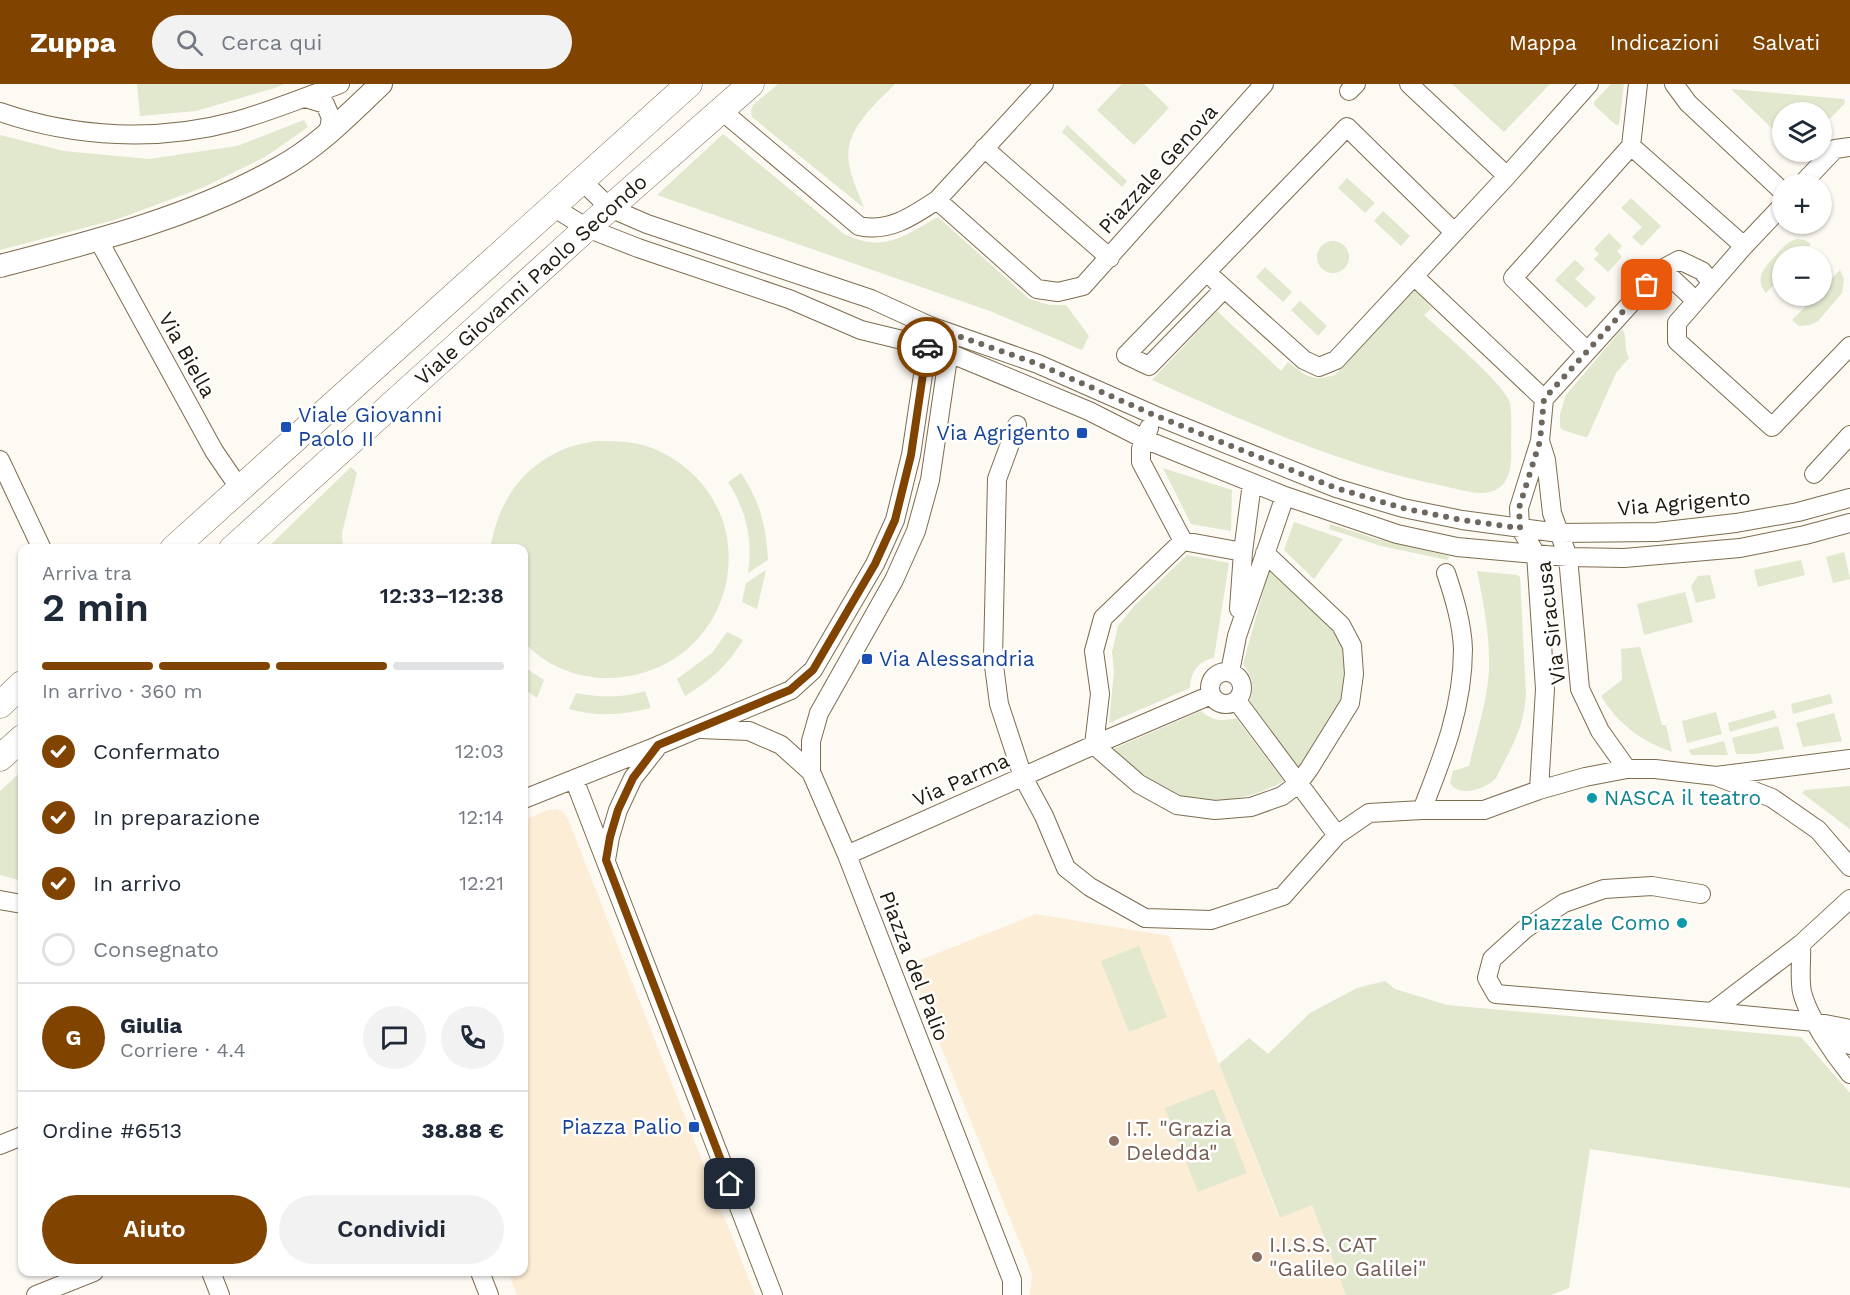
<!DOCTYPE html>
<html lang="it">
<head>
<meta charset="utf-8">
<style>
	body { margin:0; font-family:"Work Sans",sans-serif; background:#f2f2f3; color:#1f2937; height:100vh; display:flex; flex-direction:column; font-size:22px; white-space:nowrap }
	* { box-sizing:border-box; margin:0 }
	p { font-size:20px; color:#747a83 }
	.icon { flex:none; width:33px; height:33px; fill:none; stroke:currentColor; stroke-width:2; stroke-linecap:round; stroke-linejoin:round }
	.map { position:relative; flex:1; overflow:hidden }
	.panel { position:absolute; left:18px; top:460px; width:510px; height:732px; display:flex; flex-direction:column; background:#fff; border-radius:12px; box-shadow:0 2px 4px #0004 }
	.panel>* { flex:none }
	.controls { position:absolute; left:1772px; top:18px; display:grid; gap:12px }
	.controls a { display:grid; place-items:center; width:60px; height:60px; border-radius:50%; background:#fff; box-shadow:0 2px 4px #0004; font-size:30px }
	.pin { position:absolute; display:grid; place-items:center; width:51px; height:51px; color:#fff; margin:-26px; border-radius:12px; box-shadow:0 3px 9px #0006 }
	.courier { position:absolute; display:grid; place-items:center; width:60px; height:60px; margin:-30px; border:4px solid #814400; border-radius:50%; background:#fff; color:#222; box-shadow:0 2px 8px #0007 }
	.summary em { font-style:normal; font-weight:600 }
	.summary div { display:flex; flex-direction:column-reverse }
	.summary { display:flex; align-items:center; justify-content:space-between; height:102px; padding:0 24px }
	h1 { font-size:39px; font-weight:600; line-height:45px }
	.bar { display:grid; grid-template-columns:repeat(4,1fr); gap:9px 6px; align-content:center; height:72px; padding:0 24px }
	.bar i { height:8px; border-radius:4px; background:#e0e1e3 }
	.bar .selected { background:#814400 }
	.bar p { grid-column:span 4 }
	.line { display:flex; align-items:center; gap:15px; padding:0 24px; border-top:2px solid #e0e1e3 }
	.line div { flex:1 }
	.round { display:grid; place-items:center; flex:none; width:63px; height:63px; border-radius:32px; background:#f2f2f3 }
	ol { padding:0 24px; list-style:none }
	li { display:flex; align-items:center; gap:18px; height:66px }
	li p { margin-inline-start:auto }
	li .icon { padding:6px; border-radius:50%; background:#814400; color:#fff; stroke-width:4 }
	li:last-child { color:#747a83 }
	li i { width:33px; height:33px; border:3px solid #e0e1e3; border-radius:50% }
	.primary-button { display:flex; gap:12px; margin-top:auto; padding:12px 24px }
	.primary-button a { flex:1; height:69px; border-radius:36px; background:#814400; color:#fff; font-size:24px; font-weight:600; line-height:69px; text-align:center }
	.primary-button a+a { background:#f2f2f3; color:#1f2937 }
	header { display:flex; align-items:center; gap:36px; box-sizing:border-box; height:84px; padding:0 30px; background:#814400; color:#fff }
	header strong { font-size:28px }
	nav { display:flex; gap:33px; margin-inline-start:auto; font-size:21px }
	.search { width:420px; height:54px; background:#f2f2f3; display:flex; align-items:center; gap:15px; box-sizing:border-box; padding:0 21px; border-radius:33px; color:#747a83; font-size:22px }
	.map>svg:first-child { display:block }
	.built { fill:#fcedd6 }
	.green { fill:#e2e8ce }
	.lines { fill:none; stroke-linecap:round; stroke-linejoin:round }
	.minor-casing { stroke:#7e6c4f; stroke-width:20 }
	.tertiary-casing { stroke:#7e6c4f; stroke-width:24 }
	.secondary-casing { stroke:#7e6c4f; stroke-width:27 }
	.minor { stroke:#fff; stroke-width:18 }
	.tertiary { stroke:#fff; stroke-width:22 }
	.secondary { stroke:#fff; stroke-width:26 }
	.done { stroke:#6d675d; stroke-width:6; stroke-dasharray:0 10.8 }
	.route { stroke:#814400; stroke-width:8 }
	.transit-dot { fill:#1a4fb4; stroke:#fff; stroke-width:2 }
	.culture-dot { fill:#0f9aa8; stroke:#fff; stroke-width:2 }
	.education-dot { fill:#8d6e63; stroke:#fff; stroke-width:2 }
	.labels { text-anchor:middle; stroke-width:5; stroke-linejoin:round; paint-order:stroke }
	.street-label { font-size:21px; fill:#1f180c; stroke:#fff }
	.transit-label { font-size:21px; fill:#164399; stroke:#fff; text-anchor:start }
	.culture-label { font-size:21px; fill:#0d838f; stroke:#fff; text-anchor:start }
	.education-label { font-size:21px; fill:#785e54; stroke:#fff; text-anchor:start }
</style>
</head>
<body>
<header>
<strong>Zuppa</strong>
<div class="search"><svg class="icon" aria-label="search" viewBox="0 0 24 24"><circle cx="10" cy="10" r="6"/><path d="M15 15l6 6"/></svg>Cerca qui</div>
<nav><a>Mappa</a><a>Indicazioni</a><a>Salvati</a></nav>
</header>
<div class="map">
<svg width="1850" height="1211" viewBox="0 0 1850 1211">
	<rect width="100%" height="100%" fill="#fdf9f3"/>
	<path class="built" d="M557 725 563 728 568 735 755 1211H517L508 1188H524V736L548 726Z
		M1036 830 1169 852 1279 1134 1312 1121 1346 1211H1030L1032 1189 908 881Z"/>
	<path class="green" d="M137 0H284L275 4 196 27 140 32Z
		M778 0H895C875 21 843 46 849 79 851 94 859 110 864 124L752 33 751 27 753 21Z
		M1122 0H1144L1169 24 1134 61 1097 26Z
		M1452 0H1550L1504 48Z
		M1611 0H1624L1619 40 1616 41 1594 21V18Z
		M1731 5 1844 15 1845 19 1821 44V28H1782V54Z
		M304 36 308 43 265 73 204 103 118 135 0 166V51L64 67 149 75 237 62Z
		M1067 41 1127 97 1122 103 1062 48Z
		M723 50 844 150C884 169 902 153 938 133L1029 215 1050 221H1066L1089 252 1082 266 990 227 657 111Z
		M1347 94 1375 119 1365 129 1338 104Z
		M1631 114 1661 142 1642 162 1632 153 1642 143 1621 124Z
		M1383 127 1410 152 1401 162 1374 137Z
		M1609 149 1622 162 1617 167 1622 173 1608 188 1594 175 1599 170 1594 165Z
		M1797 155 1805 156 1811 160 1800 172H1782V192L1766 209C1754 195 1764 184 1774 173 1782 165 1786 158 1797 155Z
		M1317 173a16 16 0 1 1 32 0a16 16 0 1 1-32 0Z
		M1575 176 1585 185 1575 195 1596 214 1586 224 1555 196Z
		M1265 183 1292 208 1283 218 1256 193Z
		M1840 186 1844 195 1842 209 1818 237 1810 241 1799 242 1792 236 1816 212H1821V206Z
		M1412 206H1415L1432 224 1424 231C1441 247 1506 301 1510 319 1512 333 1511 350 1511 365 1512 380 1510 401 1493 407 1478 412 1462 406 1448 403 1345 383 1248 339 1152 296L1217 227 1281 287 1288 278C1307 292 1310 298 1335 291Z
		M1300 217 1327 242 1318 252 1291 226Z
		M1622 245C1628 253 1623 263 1629 274L1616 289 1588 352 1585 353 1563 346 1560 343V330L1566 311Z
		M596 357C617 357 639 357 659 367 775 423 738 590 609 594 578 595 544 581 524 558V465H490C498 419 520 384 564 365 574 361 586 359 596 357Z
		M351 383 357 389 342 449 343 465H266Z
		M1163 384 1232 406 1231 447 1191 440Z
		M741 389C760 418 766 441 768 476L748 489C753 455 746 426 728 398Z
		M1294 438 1343 455 1314 495 1284 466Z
		M1330 440 1377 455 1449 472 1448 476 1381 462 1329 445Z
		M1844 468 1850 495 1833 499 1826 473Z
		M1187 471 1229 479 1214 574C1199 576 1190 589 1190 604L1109 639 1114 587 1112 568 1118 542 1134 522Z
		M1801 476 1805 491 1758 503 1754 486Z
		M1270 483 1337 549 1346 570 1344 606 1338 624 1300 688 1248 622C1255 605 1254 594 1243 580Z
		M766 486 757 525 742 518 746 499Z
		M1477 487 1517 491 1520 493 1526 610C1524 645 1511 664 1496 694 1486 705 1459 714 1450 699L1453 687 1469 682C1476 651 1487 619 1489 587 1490 553 1484 520 1477 487Z
		M1710 491 1716 514 1696 519 1691 502 1698 492Z
		M1685 508 1693 538 1644 551 1637 520Z
		M727 548 743 556C728 581 710 597 685 612L677 595 712 569Z
		M1640 563 1662 641H1666L1672 668C1641 657 1618 640 1601 612L1622 596 1621 565Z
		M524 583 544 596 537 614 524 605Z
		M645 607 651 624C623 631 597 633 569 625L576 609C599 614 623 614 645 607Z
		M1830 610 1833 619 1793 630 1791 620Z
		M1774 626 1777 634 1730 648 1728 639Z
		M1201 627C1213 637 1222 638 1236 634L1284 697C1238 722 1187 725 1143 693 1131 685 1121 675 1111 666Z
		M1716 628 1722 650 1687 659 1682 637Z
		M1834 629 1842 657 1803 663 1796 639Z
		M1778 642 1784 665 1754 670H1736L1732 654Z
		M1724 657 1728 671H1691L1689 666Z
		M22 687V797L0 791V707Z
		M1850 702V745L1802 709 1805 706Z
		M1139 862 1167 933 1129 948 1101 877Z
		M1385 897 1395 905 1447 921 1801 953 1850 1009V1104L1590 1065 1569 1204 1551 1211H1346L1312 1121 1280 1134 1219 980 1249 954 1268 970 1310 929 1357 904Z
		M1214 1005 1247 1089 1198 1108 1165 1024Z"/>
	<g class="lines">
		<defs>
			<path id="minor" d="M1409 0 1507 92
				M1674 0 1688 19 1782 107
				M1349 7 1356 0
				M305 14 325 20 331 34 328 50
				M722 27 859 142C888 149 913 132 937 116L1044 0
				M0 28C75 54 159 58 236 37 271 27 306 13 340 0
				M1631 62 1638 0
				M984 64 1110 174
				M582 97 610 124 647 140 871 215 930 242 1038 280 1154 331 1336 404 1403 424 1462 436 1559 449 1657 448 1736 439 1798 428 1850 414
				M1802 100 1835 65 1850 63
				M937 116 1037 205 1058 208 1083 202 1264 0
				M1782 122 1744 162 1677 239V257L1772 343 1850 262
				M553 123 587 144 638 164 789 215 861 246 927 262 949 269 1089 327 1144 355 1285 412 1397 450 1457 463 1568 473 1624 474 1740 464 1805 451 1850 439
				M99 157 214 367 240 405
				M1662 185 1696 217
				M1414 192 1544 315 1540 357 1519 424 1520 444 1536 470 1545 605 1539 706
				M1215 196 1304 276 1319 283 1336 276 1507 92 1589 0
				M1224 205 1149 282 1126 271 1347 43 1454 148
				M1587 267 1513 194 1631 62 1744 162
				M1544 315 1662 185 1679 176 1702 187 1712 199
				M1017 341 997 395 993 574 999 620 1023 693 1044 732 1066 784 1090 803 1145 834 1211 836 1283 812 1337 751 1369 729 1422 726C1443 673 1463 623 1463 565 1462 539 1454 513 1446 489
				M1149 344 1141 365V378L1183 457
				M1540 357 1546 376 1552 429 1568 473 1580 605 1600 647 1627 685
				M0 376 42 465
				M1814 390 1850 351
				M1243 468 1183 457 1103 534 1094 567 1100 610 1094 661 1139 700 1177 721 1215 726 1251 723 1282 712 1298 700 1309 685 1350 619 1354 590 1352 562 1341 541 1265 469
				M1239 525 1243 468 1252 399
				M1210 604a16 16 0 1 1 32 0a16 16 0 1 1-32 0Z
				M1230 588 1237 552 1285 412
				M1237 617 1337 751
				M700 645 749 647 781 661 811 688 847 771 1012 1196V1211
				M811 688V657L819 629 894 496 916 447 930 396 950 260
				M1718 693 1772 714 1818 746 1850 783
				M574 695 773 1211
				M524 715 657 662
				M1422 726H1484L1539 706 1585 693 1627 685H1655L1716 692 1850 675
				M847 771 1094 661 1211 611
				M606 776 610 753 618 726 633 694 659 661 791 606 813 586 875 480 895 436 911 371 929 251
				M1701 810 1652 802 1604 805 1564 819 1525 845 1492 875 1487 894 1496 910 1712 928 1801 860 1850 815
				M0 816 22 820
				M1801 860C1802 875 1799 893 1802 908 1808 933 1834 970 1850 990
				M1712 928 1815 938 1850 945
				M1824 944 1850 961
				M0 1061 22 1052
				M211 1188 220 1211
				M480 1188 489 1211
				M36 1211 94 1188"/>
			<path id="tertiary" d="M0 182C96 157 192 133 279 84 318 63 349 30 381 0"/>
			<path id="secondary" d="M173 465 689 0
				M232 465 587 144 751 0
				M0 621 22 600
				M0 674 22 654"/>
		</defs>
		<use href="#minor" class="minor-casing"/>
		<use href="#tertiary" class="tertiary-casing"/>
		<use href="#secondary" class="secondary-casing"/>
		<use href="#minor" class="minor"/>
		<use href="#tertiary" class="tertiary"/>
		<use href="#secondary" class="secondary"/>
	</g>
	<g class="lines">
		<path class="done" d="M927 263 930 242 1038 280 1154 331 1336 404 1402 424 1462 436 1520 444 1519 424 1540 357 1544 315 1647 201"/>
		<path class="route" d="M730 1100 606 776 610 753 618 726 633 694 658 661 790 606 813 586 875 480 895 436 911 371 927 263"/>
	</g>
	<g class="transit-dot">
		<rect x="280" y="337" width="12" height="12" rx="3"/>
		<rect x="1076" y="343" width="12" height="12" rx="3"/>
		<rect x="861" y="569" width="12" height="12" rx="3"/>
		<rect x="688" y="1037" width="12" height="12" rx="3"/>
	</g>
	<g class="culture-dot">
		<circle cx="1592" cy="714" r="6"/>
		<circle cx="1682" cy="839" r="6"/>
	</g>
	<g class="education-dot">
		<circle cx="1114" cy="1057" r="6"/>
		<circle cx="1257" cy="1173" r="6"/>
	</g>
	<g class="labels">
		<g class="street-label">
			<text transform="translate(1158 85) rotate(-48)" y="7">Piazzale Genova</text>
			<text transform="translate(531 196) rotate(-42)" y="7">Viale Giovanni Paolo Secondo</text>
			<text transform="translate(187 271) rotate(61)" y="7">Via Biella</text>
			<text transform="translate(1684 419) rotate(-5)" y="7">Via Agrigento</text>
			<text transform="translate(1551 539) rotate(-97)" y="7">Via Siracusa</text>
			<text transform="translate(961 696) rotate(-24)" y="7">Via Parma</text>
			<text transform="translate(914 882) rotate(69)" y="7">Piazza del Palio</text>
		</g>
		<g class="transit-label">
			<text x="298" y="338">Viale Giovanni<tspan x="298" dy="24">Paolo II</tspan></text>
			<text x="1070" y="356" text-anchor="end">Via Agrigento</text>
			<text x="879" y="582">Via Alessandria</text>
			<text x="682" y="1050" text-anchor="end">Piazza Palio</text>
		</g>
		<g class="culture-label">
			<text x="1604" y="721">NASCA il teatro</text>
			<text x="1670" y="846" text-anchor="end">Piazzale Como</text>
		</g>
		<g class="education-label">
			<text x="1126" y="1052">I.T. "Grazia<tspan x="1126" dy="24">Deledda"</tspan></text>
			<text x="1269" y="1168">I.I.S.S. CAT<tspan x="1269" dy="24">"Galileo Galilei"</tspan></text>
		</g>
	</g>
</svg>
<div class="controls">
<a><svg class="icon" aria-label="layers" viewBox="0 0 24 24"><path d="M12 4l9 5-9 5-9-5zM3 14l9 5 9-5"/></svg></a>
<a>+</a>
<a>−</a>
</div>
<div class="pin" style="left:1647px;top:201px;background:#ea580c"><svg class="icon" aria-label="bag" viewBox="0 0 24 24"><path d="M5 8h14l-1 12H6zM9 8a3 3 0 0 1 6 0"/></svg></div>
<div class="pin" style="left:730px;top:1100px;background:#1f2937"><svg class="icon" aria-label="home" viewBox="0 0 24 24"><path d="M3 11l9-7 9 7M6 9v11h12V9"/></svg></div>
<div class="courier" style="left:927px;top:263px"><svg class="icon" aria-label="car" viewBox="0 0 24 24"><path d="M5 17H2v-5l4-1 3-4h7l3 4 3 1v5h-3M9 17h6M6 11h13"/><circle cx="7" cy="17" r="2"/><circle cx="17" cy="17" r="2"/></svg></div>
<section class="panel">
<div class="summary"><div><h1>2 min</h1><p>Arriva tra</p></div><em>12:33–12:38</em></div>
<div class="bar"><i class="selected"></i><i class="selected"></i><i class="selected"></i><i></i><p>In arrivo · 360 m</p></div>
<ol>
<li><svg class="icon" aria-label="check" viewBox="0 0 24 24"><path d="M5 12l5 5 9-10"/></svg>Confermato<p>12:03</p></li>
<li><svg class="icon" aria-label="check" viewBox="0 0 24 24"><path d="M5 12l5 5 9-10"/></svg>In preparazione<p>12:14</p></li>
<li><svg class="icon" aria-label="check" viewBox="0 0 24 24"><path d="M5 12l5 5 9-10"/></svg>In arrivo<p>12:21</p></li>
<li><i></i>Consegnato</li>
</ol>
<div class="line" style="height:108px"><b class="round" style="background:#814400;color:#fff">G</b><div><b>Giulia</b><p>Corriere · 4.4</p></div><a class="round"><svg class="icon" aria-label="chat" viewBox="0 0 24 24"><path d="M4 5h16v11H9l-5 4z"/></svg></a><a class="round"><svg class="icon" aria-label="phone" viewBox="0 0 24 24"><path d="M5 4h4l2 5-3 2q2 4 5 5l2-3 5 2v4C11 20 4 13 5 4z"/></svg></a></div>
<div class="line" style="height:78px"><div>Ordine #6513</div><b>38.88 €</b></div>
<div class="primary-button"><a>Aiuto</a><a>Condividi</a></div>
</section>
</div>
</body>
</html>
